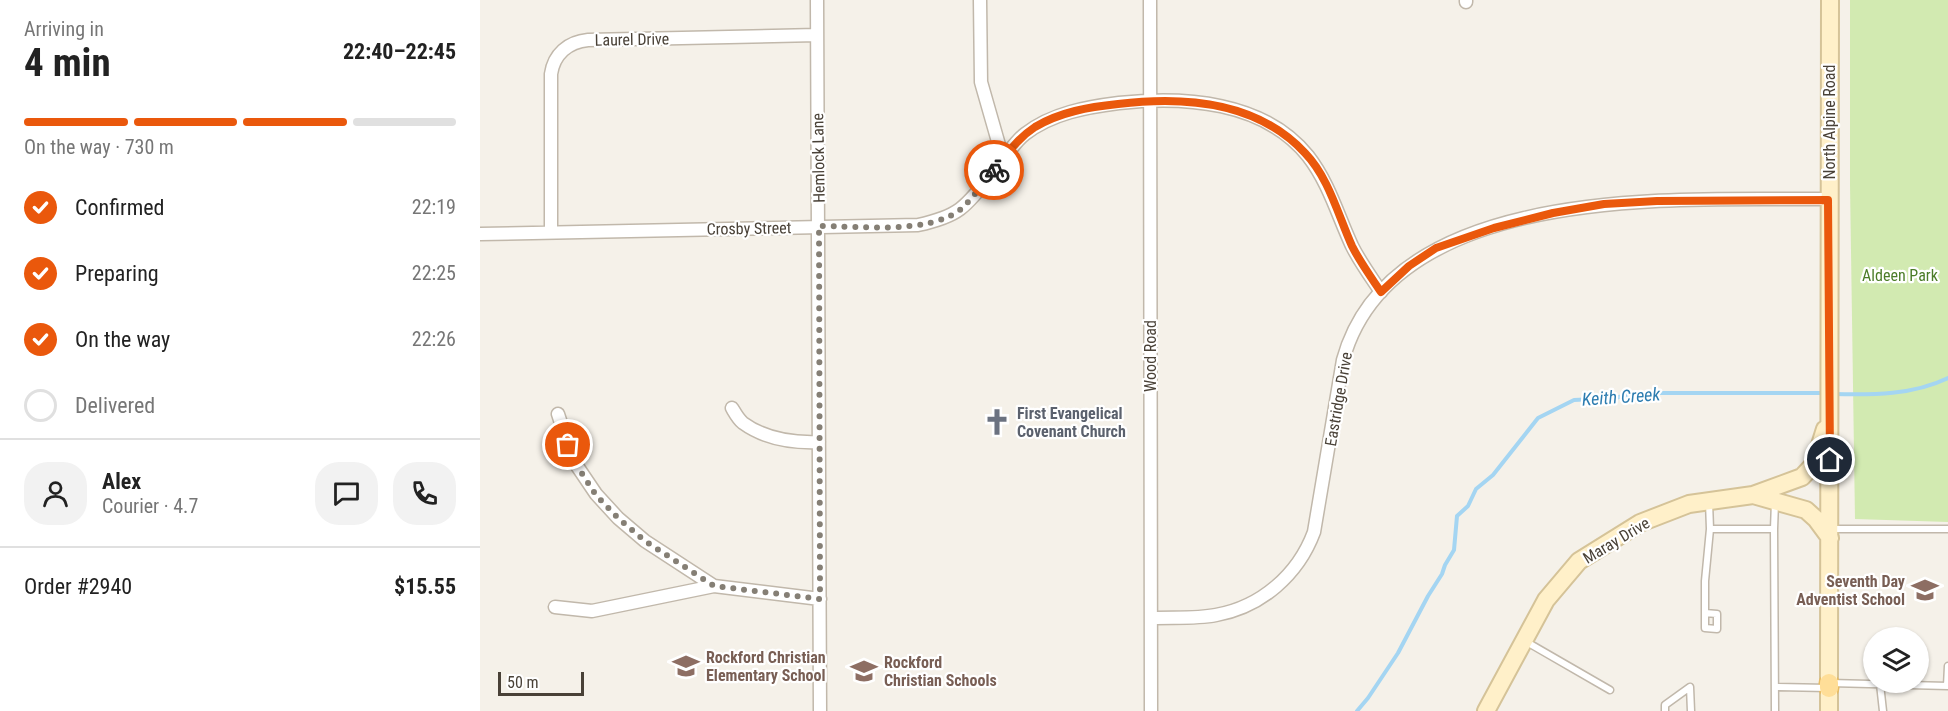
<!DOCTYPE html>
<html lang="en">
<head>
<meta charset="utf-8">
<style>
	body { margin:0; font-family:"Roboto Condensed",sans-serif; background:#f2f2f2; color:#222; height:100vh; display:flex; flex-direction:column; font-size:22px; white-space:nowrap }
	* { box-sizing:border-box; margin:0 }
	p { font-size:20px; color:#767676 }
	.icon { flex:none; width:33px; height:33px; fill:none; stroke:currentColor; stroke-width:2; stroke-linecap:round; stroke-linejoin:round }
	.map { position:relative; flex:1; overflow:hidden }
	.panel { display:flex; flex-direction:column; background:#fff; width:480px }
	.panel>* { flex:none }
	.buttons { position:absolute; left:1383px; top:627px; display:grid; gap:12px }
	.buttons a { display:grid; place-items:center; width:66px; height:66px; border-radius:50%; background:#fff; box-shadow:0 2px 4px #0004; font-size:30px }
	.scale { position:absolute; left:18px; bottom:15px; width:86px; box-sizing:border-box; padding-left:6px; border:3px solid #494137; border-top:0; font-size:16px; line-height:21px; white-space:nowrap; color:#494137; -webkit-text-stroke:4px #fff; paint-order:stroke }
	.pin { position:absolute; display:grid; place-items:center; width:51px; height:51px; color:#fff; margin:-26px; border:3px solid #fff; border-radius:50%; box-shadow:0 2px 6px #0007 }
	.courier { position:absolute; display:grid; place-items:center; width:60px; height:60px; margin:-30px; border:4px solid #ea580c; border-radius:50%; background:#fff; color:#222; box-shadow:0 2px 8px #0007 }
	.summary em { font-style:normal; font-weight:700 }
	.summary div { display:flex; flex-direction:column-reverse }
	.summary { display:flex; align-items:center; justify-content:space-between; height:102px; padding:0 24px }
	h1 { font-size:39px; font-weight:700; line-height:45px }
	.bar { display:grid; grid-template-columns:repeat(4,1fr); gap:9px 6px; align-content:center; height:72px; padding:0 24px }
	.bar i { height:8px; border-radius:4px; background:#e0e0e0 }
	.bar .on { background:#ea580c }
	.bar p { grid-column:span 4 }
	.line { display:flex; align-items:center; gap:15px; padding:0 24px; border-top:2px solid #e0e0e0 }
	.line div { flex:1 }
	.round { display:grid; place-items:center; flex:none; width:63px; height:63px; border-radius:24px; background:#f2f2f2 }
	ol { padding:0 24px; list-style:none }
	li { display:flex; align-items:center; gap:18px; height:66px }
	li p { margin-inline-start:auto }
	li .icon { padding:6px; border-radius:50%; background:#ea580c; color:#fff; stroke-width:4 }
	li:last-child { color:#767676 }
	li i { width:33px; height:33px; border:3px solid #e0e0e0; border-radius:50% }
	main { display:flex; flex:1; min-height:0 }
	.map>svg:first-child { display:block }
	.green { fill:#d2eab1 }
	.lines { fill:none; stroke-linecap:round; stroke-linejoin:round }
	.stream { stroke:#a4d5f2; stroke-width:4 }
	.lane-casing { stroke:#c1b8ab; stroke-width:9 }
	.street-casing { stroke:#c1b8ab; stroke-width:15 }
	.secondary-casing { stroke:#d5c398; stroke-width:20 }
	.primary-casing { stroke:#e6bb65; stroke-width:21 }
	.lane { stroke:#fff; stroke-width:6 }
	.street { stroke:#fff; stroke-width:12 }
	.secondary { stroke:#fff0c9; stroke-width:16 }
	.primary { stroke:#ffde98; stroke-width:18 }
	.done { stroke:#857f75; stroke-width:6; stroke-dasharray:0 10.8 }
	.route { stroke:#ea580c; stroke-width:8 }
	.labels { text-anchor:middle; stroke-width:4.5; stroke-linejoin:round; paint-order:stroke }
	.street-label { font-size:16px; fill:#494137; stroke:#fff }
	.park-label { font-size:16px; fill:#4b7c28; stroke:#fff }
	.worship-label { font-size:16px; font-weight:bold; fill:#5b616d; stroke:#fff; text-anchor:start }
	.education-label { font-size:16px; font-weight:bold; fill:#785e54; stroke:#fff; text-anchor:start }
	.water-label { font-size:18px; font-style:italic; fill:#2c7cb0; stroke:#fff }
</style>
</head>
<body>
<main>
<section class="panel">
<div class="summary"><div><h1>4 min</h1><p>Arriving in</p></div><em>22:40–22:45</em></div>
<div class="bar"><i class="on"></i><i class="on"></i><i class="on"></i><i></i><p>On the way · 730 m</p></div>
<ol>
<li><svg class="icon" aria-label="check" viewBox="0 0 24 24"><path d="M5 12l5 5 9-10"/></svg>Confirmed<p>22:19</p></li>
<li><svg class="icon" aria-label="check" viewBox="0 0 24 24"><path d="M5 12l5 5 9-10"/></svg>Preparing<p>22:25</p></li>
<li><svg class="icon" aria-label="check" viewBox="0 0 24 24"><path d="M5 12l5 5 9-10"/></svg>On the way<p>22:26</p></li>
<li><i></i>Delivered</li>
</ol>
<div class="line" style="height:108px"><a class="round"><svg class="icon" aria-label="person" viewBox="0 0 24 24"><circle cx="12" cy="8" r="4"/><path d="M4 21q1-7 8-7t8 7"/></svg></a><div><b>Alex</b><p>Courier · 4.7</p></div><a class="round"><svg class="icon" aria-label="chat" viewBox="0 0 24 24"><path d="M4 5h16v11H9l-5 4z"/></svg></a><a class="round"><svg class="icon" aria-label="phone" viewBox="0 0 24 24"><path d="M5 4h4l2 5-3 2q2 4 5 5l2-3 5 2v4C11 20 4 13 5 4z"/></svg></a></div>
<div class="line" style="height:78px"><div>Order #2940</div><b>$15.55</b></div>
</section>
<div class="map">
<svg width="1468" height="711" viewBox="0 0 1468 711">
	<rect width="100%" height="100%" fill="#f5f1e9"/>
	<path class="green" d="M1370 0H1468V522L1375 519 1370 184Z"/>
	<g class="lines">
		<path class="stream" d="M1354 394C1393 395 1433 395 1468 378
			M877 711 888 698 918 653 948 596 962 574 965 565 974 550 977 516 988 506 996 489 1013 475 1058 418 1094 400 1135 398 1155 393H1344"/>
		<defs>
			<path id="lane" d="M1229 502 1230 529
				M1294 529 1295 502
				M1350 529H1468
				M1225 613 1237 614V629L1225 628V581L1230 529H1294L1295 711
				M1045 641 1130 690
				M1350 683 1468 686
				M1400 684 1403 711
				M1467 686 1468 666
				M1295 687 1348 688
				M1185 711V705L1210 687 1211 711"/>
			<path id="street" d="M337 0 340 711
				M500 0 501 82 523 159
				M670 0 671 711
				M986 2V0
				M71 232V74C74 54 88 42 108 40L337 35
				M0 234 438 225C452 222 468 218 480 209 496 197 512 173 524 158 531 149 537 140 545 134 572 113 607 107 639 103 704 96 784 101 828 156 849 183 858 216 872 246 880 262 891 277 901 292
				M252 408C255 413 258 419 263 423 285 439 313 443 339 442
				M78 414 93 460 116 494 138 518 165 541 234 586
				M75 607 112 611 234 586 340 599
				M672 618C693 617 716 619 736 615 781 607 818 575 834 532L863 360C912 181 1204 200 1348 199"/>
			<path id="secondary" d="M1273 495 1326 510 1336 519 1350 538
				M1349 683 1350 0
				M1006 711 1066 600 1099 561 1160 523 1209 504 1273 495 1322 477 1334 464 1345 429
				M1349 711V688"/>
			<path id="primary" d="M1349 683V688"/>
		</defs>
		<use href="#lane" class="lane-casing"/>
		<use href="#street" class="street-casing"/>
		<use href="#secondary" class="secondary-casing"/>
		<use href="#primary" class="primary-casing"/>
		<use href="#lane" class="lane"/>
		<use href="#street" class="street"/>
		<use href="#secondary" class="secondary"/>
		<use href="#primary" class="primary"/>
	</g>
	<g class="lines">
		<path class="done" d="M88 445 93 460 116 495 138 518 165 541 234 586 340 599 339 226C378 226 449 235 481 209 493 198 504 182 514 170"/>
		<path class="route" d="M514 170C527 154 538 138 555 127 580 112 609 107 638 104 703 96 777 101 825 153 849 178 858 215 872 246 880 262 891 277 901 292L929 266 956 248 1014 228 1073 213 1124 204 1177 201 1348 200 1350 460"/>
	</g>
	<defs>
		<symbol id="church-bare" viewBox="-9 -9 18 18"><path d="M-1.2-6h2.4v3.5h3.3v2.4h-3.3V6h-2.4V-.1h-3.3v-2.4h3.3Z" fill="#6b7280" stroke="#fff" stroke-width="2.5" paint-order="stroke"/></symbol>
		<symbol id="school-bare" viewBox="-9 -9 18 18"><path d="M0-5L7-2L0 1L-7-2ZM-4 1L0 2.5L4 1V4Q0 6-4 4Z" fill="#8d6e63" stroke="#fff" stroke-width="2.5" paint-order="stroke"/></symbol>
	</defs>
	<g fill-rule="evenodd">
		<use href="#church-bare" x="498" y="403" width="38" height="38"/>
		<use href="#school-bare" x="1426" y="571" width="38" height="38"/>
		<use href="#school-bare" x="187" y="647" width="38" height="38"/>
		<use href="#school-bare" x="365" y="652" width="38" height="38"/>
	</g>
	<g class="labels">
		<g class="street-label">
			<text transform="translate(152 39) rotate(-1)" y="6">Laurel Drive</text>
			<text transform="translate(1349 122) rotate(-90)" y="6">North Alpine Road</text>
			<text transform="translate(338 158) rotate(-91)" y="6">Hemlock Lane</text>
			<text transform="translate(269 228) rotate(-1)" y="6">Crosby Street</text>
			<text transform="translate(670 356) rotate(-90)" y="6">Wood Road</text>
			<text transform="translate(858 399) rotate(-80)" y="6">Eastridge Drive</text>
			<text transform="translate(1136 540) rotate(-31)" y="6">Maray Drive</text>
		</g>
		<g class="park-label">
			<text x="1420" y="281">Aldeen Park</text>
		</g>
		<g class="worship-label">
			<text x="537" y="419">First Evangelical<tspan x="537" dy="18">Covenant Church</tspan></text>
		</g>
		<g class="education-label">
			<text x="1425" y="587" text-anchor="end">Seventh Day<tspan x="1425" dy="18">Adventist School</tspan></text>
			<text x="226" y="663">Rockford Christian<tspan x="226" dy="18">Elementary School</tspan></text>
			<text x="404" y="668">Rockford<tspan x="404" dy="18">Christian Schools</tspan></text>
		</g>
		<g class="water-label">
			<text transform="translate(1141 397) rotate(-4)" y="6">Keith Creek</text>
		</g>
	</g>
</svg>
<div class="buttons">
<a><svg class="icon" aria-label="layers" viewBox="0 0 24 24"><path d="M12 4l9 5-9 5-9-5zM3 14l9 5 9-5"/></svg></a>
</div>
<div class="scale">50 m</div>
<div class="pin" style="left:88px;top:445px;background:#ea580c"><svg class="icon" aria-label="bag" viewBox="0 0 24 24"><path d="M5 8h14l-1 12H6zM9 8a3 3 0 0 1 6 0"/></svg></div>
<div class="pin" style="left:1350px;top:460px;background:#1f2937"><svg class="icon" aria-label="home" viewBox="0 0 24 24"><path d="M3 11l9-7 9 7M6 9v11h12V9"/></svg></div>
<div class="courier" style="left:514px;top:170px"><svg class="icon" aria-label="bike" viewBox="0 0 24 24"><circle cx="6" cy="16" r="4"/><circle cx="18" cy="16" r="4"/><path d="M6 16l4-8h5l3 8M10 8l3 8H6M13 5h3"/></svg></div>
</div>
</main>
</body>
</html>
